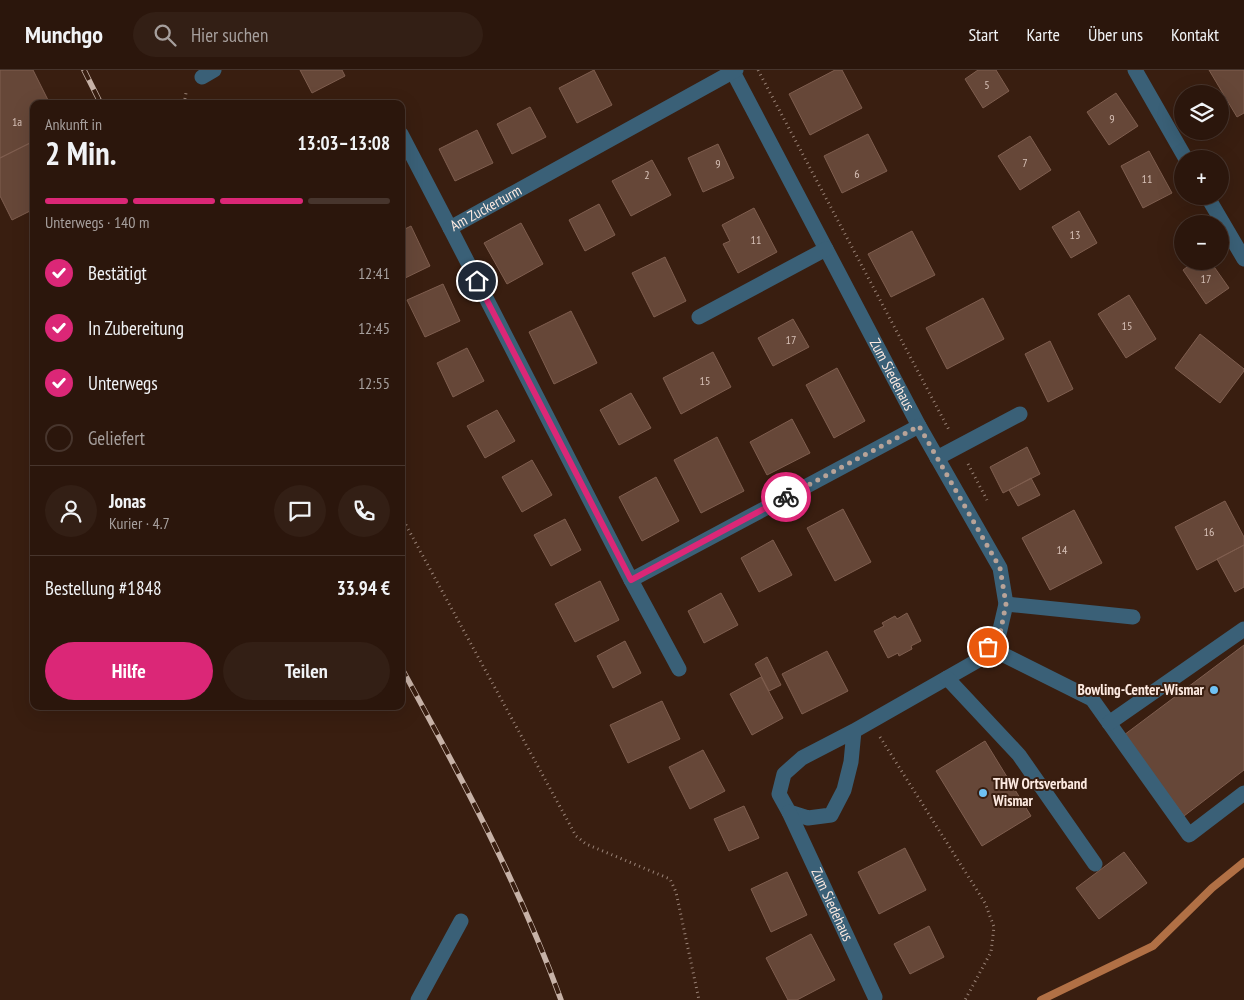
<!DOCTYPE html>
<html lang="de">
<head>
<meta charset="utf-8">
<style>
	body { margin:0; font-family:"PT Sans Narrow",sans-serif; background:#331f15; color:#f1f3f6; height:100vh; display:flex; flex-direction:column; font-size:19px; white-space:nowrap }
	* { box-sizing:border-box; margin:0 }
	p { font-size:16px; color:#a69f9d }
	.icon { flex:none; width:28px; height:28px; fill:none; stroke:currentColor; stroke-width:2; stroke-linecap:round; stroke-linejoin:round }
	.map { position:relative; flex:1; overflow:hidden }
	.drawer { position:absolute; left:30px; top:30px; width:375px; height:610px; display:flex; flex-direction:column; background:#2b160c; border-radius:10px; box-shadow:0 5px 20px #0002,0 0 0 1px #47352d }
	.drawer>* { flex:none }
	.tools { position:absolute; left:1174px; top:15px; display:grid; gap:10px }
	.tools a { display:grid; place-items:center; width:55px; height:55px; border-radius:50%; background:#2b160c; box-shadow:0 5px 20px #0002,0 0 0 1px #47352d; font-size:25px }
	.pin { position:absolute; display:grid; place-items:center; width:42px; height:42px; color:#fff; margin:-21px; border:2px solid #fff; border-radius:50%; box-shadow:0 1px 5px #0007 }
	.courier { position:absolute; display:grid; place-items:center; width:50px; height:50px; margin:-25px; border:4px solid #db2777; border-radius:50%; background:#fff; color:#222; box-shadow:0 1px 6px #0007 }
	.overview em { font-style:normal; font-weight:700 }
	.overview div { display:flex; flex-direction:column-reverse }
	.overview { display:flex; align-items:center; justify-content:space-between; height:85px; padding:0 15px }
	h1 { font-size:32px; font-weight:700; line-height:38px }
	.bar { display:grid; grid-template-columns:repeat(4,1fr); gap:8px 5px; align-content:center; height:60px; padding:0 15px }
	.bar i { height:6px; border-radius:4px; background:#47352d }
	.bar .selected { background:#db2777 }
	.bar p { grid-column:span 4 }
	.line { display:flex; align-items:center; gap:12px; padding:0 15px; border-top:1px solid #47352d }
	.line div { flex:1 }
	.round { display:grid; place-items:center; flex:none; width:52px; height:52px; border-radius:26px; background:#331f15 }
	ol { padding:0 15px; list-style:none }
	li { display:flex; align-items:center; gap:15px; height:55px }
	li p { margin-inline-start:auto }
	li .icon { padding:5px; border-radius:50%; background:#db2777; color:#fff; stroke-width:4 }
	li:last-child { color:#a69f9d }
	li i { width:28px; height:28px; border:2px solid #47352d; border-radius:50% }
	.action { display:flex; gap:10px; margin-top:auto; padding:10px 15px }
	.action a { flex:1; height:58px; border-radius:30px; background:#db2777; color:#fff; font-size:20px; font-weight:700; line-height:58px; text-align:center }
	.action a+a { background:#331f15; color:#f1f3f6 }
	header { display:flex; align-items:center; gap:30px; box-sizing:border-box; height:70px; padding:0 25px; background:#2b160c; border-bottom:1px solid #47352d }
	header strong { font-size:24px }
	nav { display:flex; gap:28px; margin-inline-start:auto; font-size:18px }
	.search { width:350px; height:45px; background:#331f15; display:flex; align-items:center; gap:12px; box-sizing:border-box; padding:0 18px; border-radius:28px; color:#a69f9d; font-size:19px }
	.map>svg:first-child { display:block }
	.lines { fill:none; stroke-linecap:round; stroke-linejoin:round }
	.stream { stroke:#b17045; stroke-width:8 }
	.building { fill:#664738; stroke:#7f5e4f }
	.path { stroke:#9b8478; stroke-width:3; stroke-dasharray:1 4; stroke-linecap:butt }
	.minor { stroke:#3a6077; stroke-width:15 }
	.rail-casing { stroke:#c7b2a7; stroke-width:5.5 }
	.rail { stroke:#391e10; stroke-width:4; stroke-dasharray:11; stroke-linecap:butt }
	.done { stroke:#b8a398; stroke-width:5; stroke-dasharray:0 9 }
	.route { stroke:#db2777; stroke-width:6 }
	.poi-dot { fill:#6fc2f4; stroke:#391e10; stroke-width:2 }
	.labels { text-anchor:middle; stroke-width:4; stroke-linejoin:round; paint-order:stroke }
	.number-label { font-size:12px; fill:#d7c1b7 }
	.street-label { font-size:15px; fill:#fdeae1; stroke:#391e10 }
	.poi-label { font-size:15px; font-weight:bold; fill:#fdeae1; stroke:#391e10; text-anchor:end }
</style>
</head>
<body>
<header>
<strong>Munchgo</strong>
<div class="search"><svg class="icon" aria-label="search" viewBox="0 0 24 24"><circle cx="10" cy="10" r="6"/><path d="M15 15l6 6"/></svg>Hier suchen</div>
<nav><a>Start</a><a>Karte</a><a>Über uns</a><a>Kontakt</a></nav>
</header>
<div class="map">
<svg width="1244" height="930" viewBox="0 0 1244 930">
	<rect width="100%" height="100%" fill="#391e10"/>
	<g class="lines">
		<path class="stream" d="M1041 930 1153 876 1212 818 1244 792"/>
	</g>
	<path class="building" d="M0 0H33L50 34H34V71L0 88Z
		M300 0H342L345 6 312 23Z
		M594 0 612 35 577 53 559 18Z
		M835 0H842L862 38 810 65 789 24Z
		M978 0H996L1009 21 983 38 965 9Z
		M1209 0H1244V43L1237 47Z
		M1116 23 1138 56 1109 75 1087 42Z
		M530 37 546 67 512 84 497 54Z
		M477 60 493 93 455 111 439 79Z
		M868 64 887 101 842 123 824 86Z
		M1030 66 1051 100 1020 120 998 86Z
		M34 71V139L12 150 0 126V88Z
		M718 74 734 108 703 122 688 88Z
		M1149 81 1172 123 1143 138 1121 96Z
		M652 90 671 125 631 146 612 111Z
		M599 134 615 165 585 181 569 150Z
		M754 138 777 182 738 203 723 174 730 171 722 155Z
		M1079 141 1097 173 1071 188 1052 157Z
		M521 153 543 194 507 214 484 173Z
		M411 156 430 196 401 210V161Z
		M912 161 935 205 891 227 868 184Z
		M665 187 686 231 654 247 632 203Z
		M1195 191H1210L1229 218 1206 234 1183 200Z
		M443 214 460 251 425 267 407 230Z
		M1129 225 1156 269 1126 288 1098 244Z
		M983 228 1004 269 947 299 926 258Z
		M571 241 597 293 554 314 529 262Z
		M793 249 809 277 773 296 758 268Z
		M1200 264 1244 299V301L1220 333 1175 298Z
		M1050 271 1073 319 1048 332 1025 284Z
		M467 278 484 311 453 327 437 293Z
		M713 282 731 317 681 344 663 308Z
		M837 298 865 351 834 368 806 315Z
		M631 323 651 358 619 375 600 340Z
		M497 340 515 371 485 388 467 356Z
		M792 349 810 383 767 405 750 372Z
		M717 367 744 421 701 443 674 390Z
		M1027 377 1040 404 1003 423 990 397Z
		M532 390 552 425 522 442 502 407Z
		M656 407 679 451 642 471 619 427Z
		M1031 408 1040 425 1018 436 1009 420Z
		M1225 431 1244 467V475L1197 500 1175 457Z
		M843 439 871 492 835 511 807 458Z
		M1074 440 1102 493 1050 520 1022 468Z
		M565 449 581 480 551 496 534 465Z
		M773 470 792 505 759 522 741 488Z
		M1244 475V517L1235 522 1217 489Z
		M600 511 619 550 575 572 555 534Z
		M721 523 738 555 704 573 688 541Z
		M907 543 921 571 911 576 912 579 899 586 898 583 888 588 874 561 884 556 882 553 895 546 897 549Z
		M625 571 641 603 613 618 597 586Z
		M1244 575V700L1184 746 1124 665Z
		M827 581 848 621 802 644 782 604Z
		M767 587 781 615 769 621 755 594Z
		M761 607 783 648 752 665 730 624Z
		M662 631 680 669 628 693 610 655Z
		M985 671 1031 746 982 776 936 701Z
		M703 680 725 721 690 739 669 697Z
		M744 736 759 768 729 781 714 749Z
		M905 778 926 820 879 844 858 802Z
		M1124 782 1147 813 1099 849 1076 818Z
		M787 802 807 845 771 862 751 819Z
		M929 856 944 887 910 904 894 874Z
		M811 864 835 910 797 930H788L766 888Z"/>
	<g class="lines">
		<path class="path" d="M758 0 949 360
			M184 34 186 23 188 21
			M968 394 987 430
			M401 446 576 766 586 774 670 809 676 822 699 930
			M880 667 985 833 994 857 991 882 965 930"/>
		<g class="minor">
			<path id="s1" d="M732 0 919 356 1000 498 1006 534 999 564 975 592 854 661 802 688 784 704 779 724 789 742 808 748 831 745 844 720 851 692 854 661"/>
			<path d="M1135 0 1186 89"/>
			<path d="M202 7 214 0"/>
			<path d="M401 64 450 158"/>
			<path d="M1207 126 1244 189"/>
			<path d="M699 247 826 179"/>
			<path d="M937 388 1020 344"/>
			<path d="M631 510 919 356"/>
			<path d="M1006 534 1133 547"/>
			<path d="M988 577 1092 629 1189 765 1244 723"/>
			<path id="s2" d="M679 599 631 510 450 158 736 0"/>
			<path d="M947 608 1019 685 1095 794"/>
			<path d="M1109 653 1244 559"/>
			<path id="s3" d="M789 742 875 927"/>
			<path d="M418 930 461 851"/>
		</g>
		<defs>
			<path id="rail" d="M84 0 101 34
				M401 597C460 705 519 814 561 930"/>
		</defs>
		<use href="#rail" class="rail-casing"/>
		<use href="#rail" class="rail"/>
	</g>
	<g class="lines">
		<path class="done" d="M786 427 919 356 1000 498 1006 534 1000 564 988 577"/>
		<path class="route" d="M477 211 631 510 786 427"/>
	</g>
	<g class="poi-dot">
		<circle cx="1214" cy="620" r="5"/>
		<circle cx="983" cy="723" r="5"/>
	</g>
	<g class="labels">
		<g class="number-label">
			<text x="987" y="19">5</text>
			<text x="1112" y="53">9</text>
			<text x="17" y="56">1a</text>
			<text x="1025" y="97">7</text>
			<text x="718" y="98">9</text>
			<text x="857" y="108">6</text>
			<text x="647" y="109">2</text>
			<text x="1147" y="113">11</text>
			<text x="1075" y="169">13</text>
			<text x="756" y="174">11</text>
			<text x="1206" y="213">17</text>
			<text x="1127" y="260">15</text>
			<text x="791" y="274">17</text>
			<text x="705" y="315">15</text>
			<text x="1209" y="466">16</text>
			<text x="1062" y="484">14</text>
		</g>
		<g class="street-label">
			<text dy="5" stroke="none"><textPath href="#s2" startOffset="538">Am Zuckerturm</textPath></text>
			<text dy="5" stroke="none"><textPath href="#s1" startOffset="344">Zum Siedehaus</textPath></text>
			<text dy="5" stroke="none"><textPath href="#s3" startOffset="102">Zum Siedehaus</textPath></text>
		</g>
		<g class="poi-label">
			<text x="1204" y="625">Bowling-Center-Wismar</text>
			<text x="993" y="719" text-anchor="start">THW Ortsverband<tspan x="993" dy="17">Wismar</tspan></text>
		</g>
	</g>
</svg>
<div class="tools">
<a><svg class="icon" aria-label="layers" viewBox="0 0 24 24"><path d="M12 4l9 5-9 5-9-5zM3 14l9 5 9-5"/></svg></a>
<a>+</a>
<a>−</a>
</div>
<div class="pin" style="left:988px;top:577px;background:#ea580c"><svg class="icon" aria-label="bag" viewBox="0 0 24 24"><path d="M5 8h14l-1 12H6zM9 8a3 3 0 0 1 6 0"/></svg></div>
<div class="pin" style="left:477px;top:211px;background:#1f2937"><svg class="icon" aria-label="home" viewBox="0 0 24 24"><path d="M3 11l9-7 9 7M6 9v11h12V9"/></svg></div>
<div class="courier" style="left:786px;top:427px"><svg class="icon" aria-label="bike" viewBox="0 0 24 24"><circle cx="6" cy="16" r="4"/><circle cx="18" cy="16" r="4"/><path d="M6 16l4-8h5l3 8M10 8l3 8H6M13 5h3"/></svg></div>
<section class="drawer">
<div class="overview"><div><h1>2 Min.</h1><p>Ankunft in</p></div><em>13:03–13:08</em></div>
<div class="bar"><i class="selected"></i><i class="selected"></i><i class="selected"></i><i></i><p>Unterwegs · 140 m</p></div>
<ol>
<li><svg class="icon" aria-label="check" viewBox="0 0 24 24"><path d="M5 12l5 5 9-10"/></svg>Bestätigt<p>12:41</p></li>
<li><svg class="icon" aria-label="check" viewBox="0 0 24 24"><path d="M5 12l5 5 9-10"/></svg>In Zubereitung<p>12:45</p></li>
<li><svg class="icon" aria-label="check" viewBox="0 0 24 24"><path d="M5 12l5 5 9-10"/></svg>Unterwegs<p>12:55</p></li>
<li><i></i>Geliefert</li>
</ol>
<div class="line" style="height:90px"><a class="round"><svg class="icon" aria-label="person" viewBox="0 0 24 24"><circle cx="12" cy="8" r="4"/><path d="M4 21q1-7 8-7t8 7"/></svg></a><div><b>Jonas</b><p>Kurier · 4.7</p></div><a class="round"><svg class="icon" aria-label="chat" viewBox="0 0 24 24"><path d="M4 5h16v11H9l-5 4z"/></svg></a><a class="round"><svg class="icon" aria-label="phone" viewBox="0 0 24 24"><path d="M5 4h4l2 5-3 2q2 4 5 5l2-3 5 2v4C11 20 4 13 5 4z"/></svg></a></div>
<div class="line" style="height:65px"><div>Bestellung #1848</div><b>33.94 €</b></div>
<div class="action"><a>Hilfe</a><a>Teilen</a></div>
</section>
</div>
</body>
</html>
